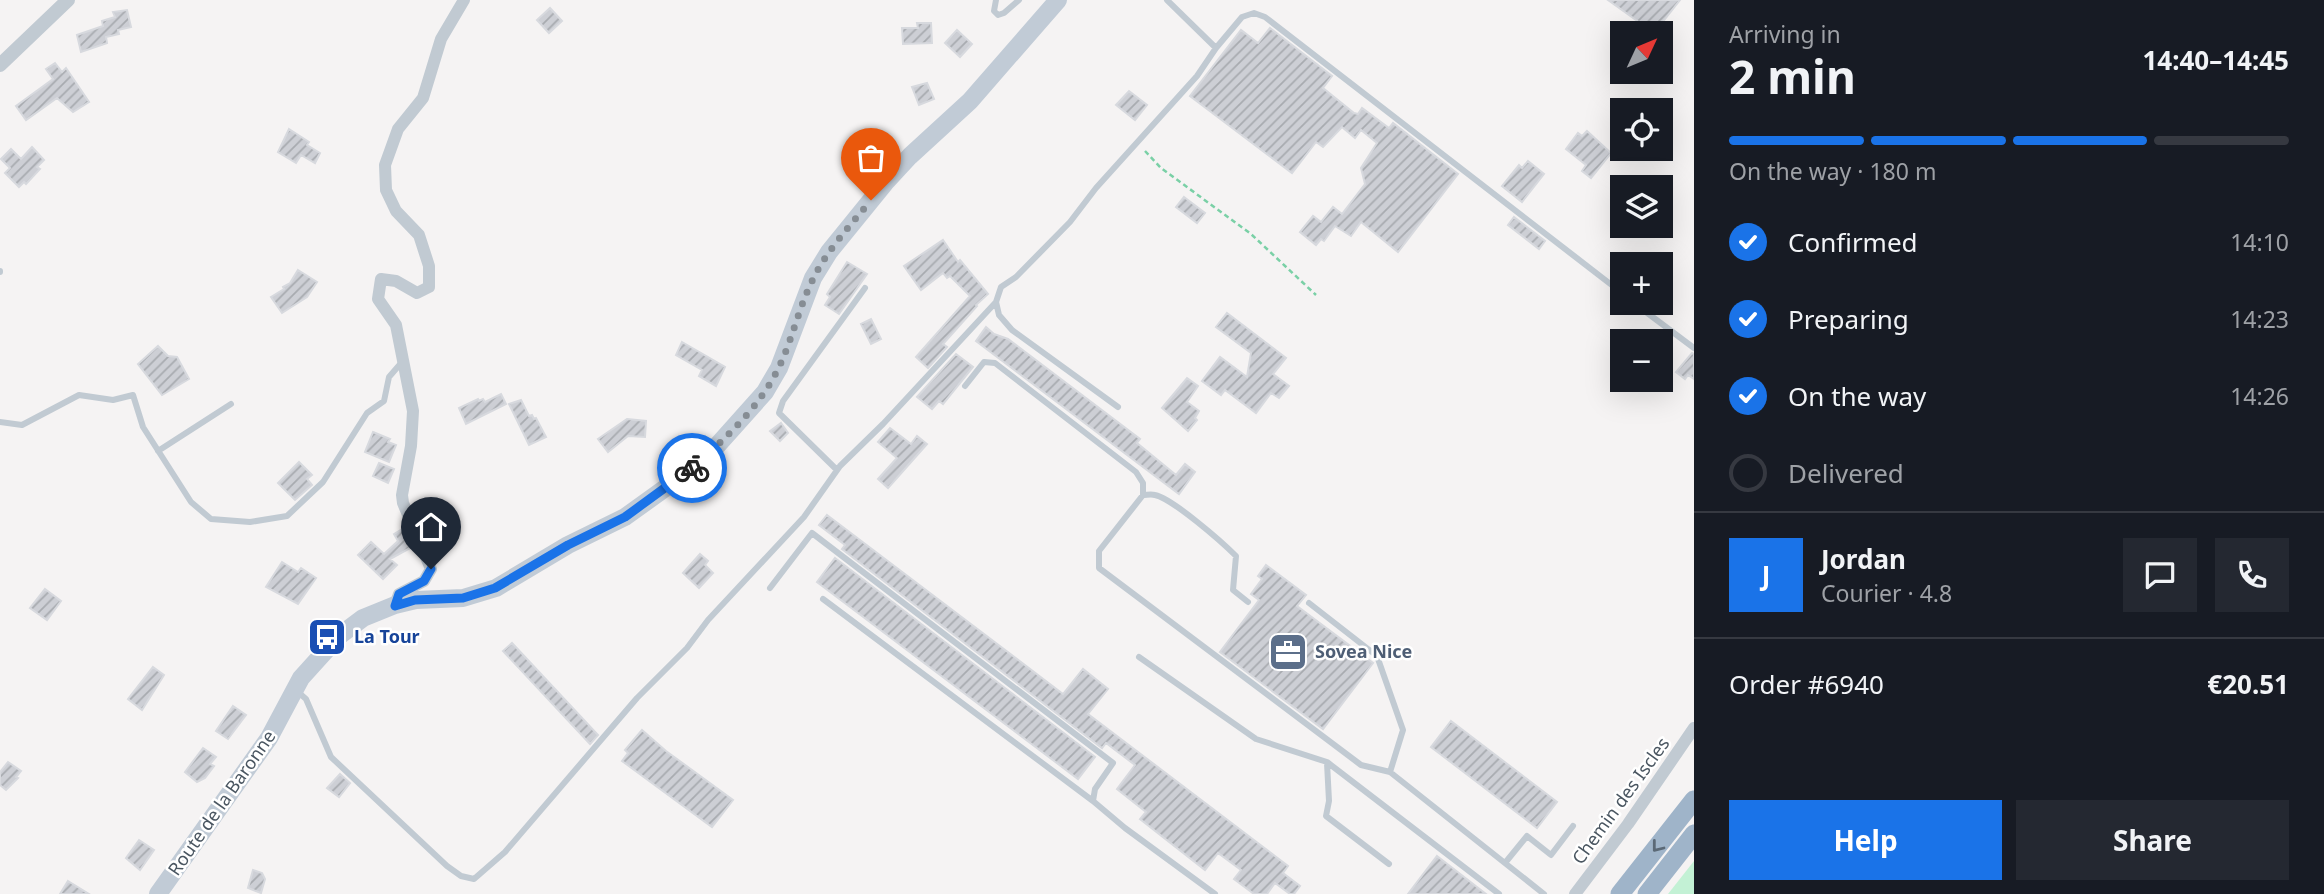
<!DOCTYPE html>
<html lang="en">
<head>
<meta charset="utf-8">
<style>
	body { margin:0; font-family:"Noto Sans",sans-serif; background:#242831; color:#f1f3f6; height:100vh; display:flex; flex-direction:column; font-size:26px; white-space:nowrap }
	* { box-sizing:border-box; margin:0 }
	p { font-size:23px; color:#9ea1a6 }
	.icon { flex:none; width:38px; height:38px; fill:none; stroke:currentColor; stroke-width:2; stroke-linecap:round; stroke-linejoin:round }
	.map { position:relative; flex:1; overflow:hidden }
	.panel { display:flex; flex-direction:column; background:#171b24; width:630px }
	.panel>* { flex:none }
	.needle { width:46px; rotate:46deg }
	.tools { position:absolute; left:1610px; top:21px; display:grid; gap:14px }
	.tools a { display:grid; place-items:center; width:63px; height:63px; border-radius:0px; background:#171b24; box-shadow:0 7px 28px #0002; font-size:35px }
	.pin { position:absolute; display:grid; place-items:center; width:60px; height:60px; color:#fff; margin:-72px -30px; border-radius:50% 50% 50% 0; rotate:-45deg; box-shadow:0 0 7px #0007 }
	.pin .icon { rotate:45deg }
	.courier { position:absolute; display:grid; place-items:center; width:70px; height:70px; margin:-35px; border:5px solid #1a73e8; border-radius:50%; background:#fff; color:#222; box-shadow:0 2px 9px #0007 }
	.headline em { font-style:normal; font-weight:700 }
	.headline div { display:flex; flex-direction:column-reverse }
	.headline { display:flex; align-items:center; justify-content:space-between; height:119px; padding:0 35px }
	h1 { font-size:46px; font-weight:700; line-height:52px }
	.bar { display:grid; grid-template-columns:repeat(4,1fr); gap:10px 7px; align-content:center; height:84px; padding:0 35px }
	.bar i { height:9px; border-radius:5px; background:#363941 }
	.bar .selected { background:#1a73e8 }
	.bar p { grid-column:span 4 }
	.line { display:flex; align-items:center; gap:18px; padding:0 35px; border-top:2px solid #363941 }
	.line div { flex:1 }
	.round { display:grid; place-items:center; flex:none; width:74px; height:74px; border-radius:0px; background:#242831 }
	ol { padding:0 35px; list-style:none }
	li { display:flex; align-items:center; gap:21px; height:77px }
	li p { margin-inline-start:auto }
	li .icon { padding:7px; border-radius:50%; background:#1a73e8; color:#fff; stroke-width:4 }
	li:last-child { color:#9ea1a6 }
	li i { width:38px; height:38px; border:4px solid #363941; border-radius:50% }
	.primary-button { display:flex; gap:14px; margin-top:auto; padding:14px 35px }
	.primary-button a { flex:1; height:80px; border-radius:0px; background:#1a73e8; color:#fff; font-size:28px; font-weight:700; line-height:80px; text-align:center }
	.primary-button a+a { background:#242831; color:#f1f3f6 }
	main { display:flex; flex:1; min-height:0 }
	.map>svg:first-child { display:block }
	.grass { fill:#c3f1d5 }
	.building { fill:url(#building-hatch); stroke:#d7d9de; stroke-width:2 }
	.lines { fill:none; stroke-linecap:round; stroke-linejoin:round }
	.path { stroke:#7ad0a6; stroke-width:2.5; stroke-dasharray:5 3.5; stroke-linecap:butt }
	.service { stroke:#c1cad2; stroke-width:6 }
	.minor { stroke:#c1cad2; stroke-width:12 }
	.tertiary { stroke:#c1cad2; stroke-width:14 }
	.secondary { stroke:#c1cbd6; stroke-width:18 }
	.trunk { stroke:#9fb4c9; stroke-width:19 }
	.oneway { stroke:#5b6976 }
	.done { stroke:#868d94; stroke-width:7; stroke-dasharray:0 12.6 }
	.route { stroke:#1a73e8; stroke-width:9 }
	.labels { text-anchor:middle; stroke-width:5; stroke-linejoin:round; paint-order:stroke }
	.transit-label { font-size:18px; font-weight:bold; fill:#164399; stroke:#fff; text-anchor:start }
	.service-label { font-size:18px; font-weight:bold; fill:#4e5e75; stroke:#fff; text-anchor:start }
	.street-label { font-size:18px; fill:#4a5661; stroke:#fff }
</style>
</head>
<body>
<main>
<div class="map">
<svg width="1694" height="894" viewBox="0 0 1694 894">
	<defs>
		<pattern id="building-hatch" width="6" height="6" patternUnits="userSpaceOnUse" patternTransform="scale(1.75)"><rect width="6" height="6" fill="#cdcfd5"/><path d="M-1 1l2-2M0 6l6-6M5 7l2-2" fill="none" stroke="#a8abb0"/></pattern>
	</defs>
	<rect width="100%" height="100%" fill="#f5f3f3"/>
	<path class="grass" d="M1694 861V894H1668Z"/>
	<path class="building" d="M1608 0H1680L1654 33Z
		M550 8 562 21 549 33 537 20Z
		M127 10 131 27 118 30 119 34 106 37 107 43 81 52 77 35 103 26 102 21 115 17 113 12Z
		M917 23H931L932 43 903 44 902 28H918Z
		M1270 28 1332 76 1323 88 1354 113 1358 114 1362 108 1389 128 1393 123 1458 174 1398 252 1361 222 1351 236 1335 226 1324 241 1321 239 1316 245 1300 232 1313 216 1321 222 1333 207 1342 214 1365 184 1361 168 1377 143 1361 130 1355 138 1342 127 1323 147 1316 142 1292 173 1190 96 1241 30 1258 43Z
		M957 30 972 44 960 57 945 43Z
		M55 63 62 72 66 68 89 102 73 112 57 98 26 120 16 106 53 79 46 69Z
		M927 83 934 99 919 105 912 87Z
		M1129 91 1147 105 1135 120 1116 105Z
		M289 129 309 142 307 145 320 153 315 163 301 155 296 163 278 152Z
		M1587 131 1611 153 1591 178 1582 171 1586 165 1566 149 1578 133 1582 136Z
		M32 147 44 160 37 167 40 169 26 184 24 182 19 187 5 173 10 168 1 159 11 149 21 159Z
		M1528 161 1544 174 1522 202 1502 186 1519 165 1522 168Z
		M1184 197 1205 213 1197 223 1176 207Z
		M1514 217 1545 241 1539 249 1508 225Z
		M943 240 958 262 960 260 988 294 976 305 977 306 943 344 947 347 928 368 916 357 970 296 950 276 947 278 943 273 921 290 904 266Z
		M847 262 867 274 839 314 825 305 830 297 827 294Z
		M298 270 317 282 307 297 282 313 271 297 284 289 283 287 290 283Z
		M1227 313 1286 358 1273 374 1289 386 1279 398 1271 393 1256 413 1225 390 1221 395 1202 381 1220 357 1247 377 1251 353 1216 327Z
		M871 319 881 339 871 344 861 324Z
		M986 327 994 334 1008 339 1140 439 1137 443 1176 475 1185 464 1195 472 1179 494 976 341Z
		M682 342 725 367 716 386 699 376 702 370 676 355Z
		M158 346 168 356 177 357 189 379 162 395 138 364Z
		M1692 353 1694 354V379L1688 375 1685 379 1676 372Z
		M956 354 973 367 943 404 939 401 932 409 917 397Z
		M1187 378 1198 386 1187 402 1199 411 1195 418 1197 420 1188 431 1162 408Z
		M501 394 506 404 466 424 459 408 478 399 479 401 483 399 485 402Z
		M521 400 529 416 532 415 534 419 536 418 546 437 529 445 509 404Z
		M627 419 646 421 645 437 628 436 608 452 598 439Z
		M781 423 788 433 780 441 770 431Z
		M890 428 911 444 917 436 927 444 888 488 878 479 897 458 878 442Z
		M373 432 390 439 388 442 396 445 389 462 365 452Z
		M299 462 312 475 307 479 312 485 295 500 278 483Z
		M379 463 394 469 388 483 373 476Z
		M827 515 1063 694 1083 669 1108 689 1088 714 1288 866 1283 873 1300 886 1294 894H1290L1275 883 1267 894H1254L1234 879 1241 870 1218 853 1205 870 1140 819 1146 812 1117 789 1135 765 1106 743 1102 748 842 549 845 545 819 525Z
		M404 528 412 547 390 559 397 565 383 579 358 555 371 542 384 554 398 541 394 534Z
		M700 554 708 561 705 565 713 573 699 588 683 573Z
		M835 558 1095 757 1078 779 817 582Z
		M282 562 298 572 301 568 316 578 298 604 266 587Z
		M1266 565 1306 595 1297 606 1373 663 1323 729 1220 652 1259 600 1251 594 1262 579 1258 576Z
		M45 589 61 601 47 620 30 608Z
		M512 643 598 735 590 744 503 651Z
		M153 667 164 675 142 710 128 699Z
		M233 706 246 715 228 739 216 731Z
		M1451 721 1557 802 1537 828 1431 747Z
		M642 730 666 751 733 800 712 827 622 761 628 753 625 750Z
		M203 748 216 757 210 764 214 766 205 778 197 782 185 772Z
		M8 762 21 771 16 777 18 778 6 790 0 785V772Z
		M340 774 350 783 339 797 327 788Z
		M139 840 154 850 140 870 126 858Z
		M1437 856 1486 894H1408Z
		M253 870 262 873 265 879 261 893 248 888Z
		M68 881 89 894H60Z"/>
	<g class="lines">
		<path class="path" d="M1145 151 1161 168 1251 234 1316 295"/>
		<path class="service" d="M996 0 994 11 998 15 1004 13 1019 0
			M1167 0 1216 48
			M0 271V272
			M1634 303 1694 348
			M965 386 984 362 995 363 1136 472 1143 483V495
			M1118 407 1012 330 999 315 996 302 1001 287 1016 277 1070 222 1096 188 1197 76 1216 48 1242 17 1254 13 1265 17 1622 293
			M0 422 22 425 79 395 113 400 133 395 143 427 191 502 211 519 250 522 287 516 323 482 367 413 384 401 389 377 402 362
			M158 451 231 404
			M837 470 779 413 783 401 865 288
			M770 588 812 533 1113 763 1095 789 1093 801 1125 828 1215 894
			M823 599 1093 801
			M1248 602 1233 590 1236 556C1222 542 1173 499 1155 495 1151 494 1147 495 1143 495L1099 551V568L1361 765 1390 772
			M1309 603 1377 656 1403 730 1390 772 1544 894
			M1139 657 1256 739 1327 762 1499 894
			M298 692 306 699 331 757 447 866 461 876 474 879 505 852 637 698 687 648 708 620 804 517 840 466 883 424 996 302
			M1327 763 1329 801 1326 816 1389 864
			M1505 863 1527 836 1551 855 1573 826"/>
		<path class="minor" d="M395 605 399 594 424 581 431 569 403 503 402 495 411 446 413 411 396 325 378 299 381 279 396 281 417 293 429 287V266L419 235 396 211 386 190 385 165 398 129 423 98 441 39 464 0
			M1575 894 1628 824 1694 728"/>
		<path class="tertiary" d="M0 65 68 0"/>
		<path class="secondary" d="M158 894 269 738 301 678 339 636 363 618 395 605 416 600 463 598 496 588 568 545 625 517 682 476 715 448 765 392 779 368 813 278 829 252 885 183 910 156 970 101 1058 0"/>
		<path class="trunk" d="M1620 894 1694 800
			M1647 894 1694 834"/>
	</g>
	<defs><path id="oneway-chevron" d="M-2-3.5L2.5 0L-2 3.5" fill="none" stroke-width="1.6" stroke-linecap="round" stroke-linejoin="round" transform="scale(1.75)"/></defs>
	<use class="oneway" href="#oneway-chevron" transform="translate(1657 847) rotate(128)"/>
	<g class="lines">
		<path class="done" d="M692 468C725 439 760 407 779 367 793 338 799 306 814 277 828 249 851 225 871 200"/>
		<path class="route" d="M431 569 424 581 399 594 395 606 415 600 463 598 495 588 568 545 625 517 692 468"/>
	</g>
	<defs>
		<symbol id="bus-square" viewBox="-11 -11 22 22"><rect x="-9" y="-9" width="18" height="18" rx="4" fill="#1a4fb4" stroke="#fff"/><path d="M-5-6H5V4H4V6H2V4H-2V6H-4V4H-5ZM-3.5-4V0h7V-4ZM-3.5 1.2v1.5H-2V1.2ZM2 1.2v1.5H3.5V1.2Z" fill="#fff"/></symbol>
		<symbol id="office-square" viewBox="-11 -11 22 22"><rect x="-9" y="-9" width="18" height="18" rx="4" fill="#5c6f8a" stroke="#fff"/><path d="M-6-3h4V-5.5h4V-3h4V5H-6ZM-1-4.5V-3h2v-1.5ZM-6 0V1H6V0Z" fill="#fff"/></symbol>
	</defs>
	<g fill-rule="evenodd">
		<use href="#bus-square" x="305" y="615" width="44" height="44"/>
		<use href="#office-square" x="1266" y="630" width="44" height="44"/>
	</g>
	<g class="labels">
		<g class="transit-label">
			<text x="354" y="643">La Tour</text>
		</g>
		<g class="service-label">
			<text x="1315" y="658">Sovea Nice</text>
		</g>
		<g class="street-label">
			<text transform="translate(1621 801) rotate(-54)" y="6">Chemin des Iscles</text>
			<text transform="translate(222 803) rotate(-55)" y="6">Route de la Baronne</text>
		</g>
	</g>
</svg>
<div class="tools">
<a><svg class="needle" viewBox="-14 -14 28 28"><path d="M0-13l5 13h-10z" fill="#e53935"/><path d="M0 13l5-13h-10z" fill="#9ea1a6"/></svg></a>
<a><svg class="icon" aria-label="locate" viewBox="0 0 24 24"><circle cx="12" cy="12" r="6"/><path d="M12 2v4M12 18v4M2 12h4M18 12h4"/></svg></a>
<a><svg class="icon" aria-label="layers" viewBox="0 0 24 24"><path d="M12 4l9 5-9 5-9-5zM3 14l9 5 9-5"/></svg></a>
<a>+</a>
<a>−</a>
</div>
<div class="pin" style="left:871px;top:200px;background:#ea580c"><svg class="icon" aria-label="bag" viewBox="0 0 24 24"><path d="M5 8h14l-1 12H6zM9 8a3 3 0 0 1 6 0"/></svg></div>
<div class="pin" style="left:431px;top:569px;background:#1f2937"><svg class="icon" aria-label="home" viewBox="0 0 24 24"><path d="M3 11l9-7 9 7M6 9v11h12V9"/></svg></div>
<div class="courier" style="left:692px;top:468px"><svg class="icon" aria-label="bike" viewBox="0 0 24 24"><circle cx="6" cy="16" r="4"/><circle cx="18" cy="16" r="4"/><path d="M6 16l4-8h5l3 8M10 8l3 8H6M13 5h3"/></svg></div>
</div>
<section class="panel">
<div class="headline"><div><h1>2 min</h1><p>Arriving in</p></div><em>14:40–14:45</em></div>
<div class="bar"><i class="selected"></i><i class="selected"></i><i class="selected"></i><i></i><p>On the way · 180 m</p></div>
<ol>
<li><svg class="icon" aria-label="check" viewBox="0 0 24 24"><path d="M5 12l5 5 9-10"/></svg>Confirmed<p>14:10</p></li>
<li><svg class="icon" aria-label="check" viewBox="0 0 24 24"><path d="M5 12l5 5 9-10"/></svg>Preparing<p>14:23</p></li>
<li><svg class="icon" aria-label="check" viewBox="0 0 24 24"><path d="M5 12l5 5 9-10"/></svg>On the way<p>14:26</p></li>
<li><i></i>Delivered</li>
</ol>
<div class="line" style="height:126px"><b class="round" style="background:#1a73e8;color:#fff">J</b><div><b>Jordan</b><p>Courier · 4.8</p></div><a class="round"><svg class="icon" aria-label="chat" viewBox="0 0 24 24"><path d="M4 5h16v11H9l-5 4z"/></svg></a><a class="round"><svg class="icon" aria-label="phone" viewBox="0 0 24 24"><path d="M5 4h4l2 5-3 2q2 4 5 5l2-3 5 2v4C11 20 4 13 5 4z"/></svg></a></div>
<div class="line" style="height:91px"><div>Order #6940</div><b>€20.51</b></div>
<div class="primary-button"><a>Help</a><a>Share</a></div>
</section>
</main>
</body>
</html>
